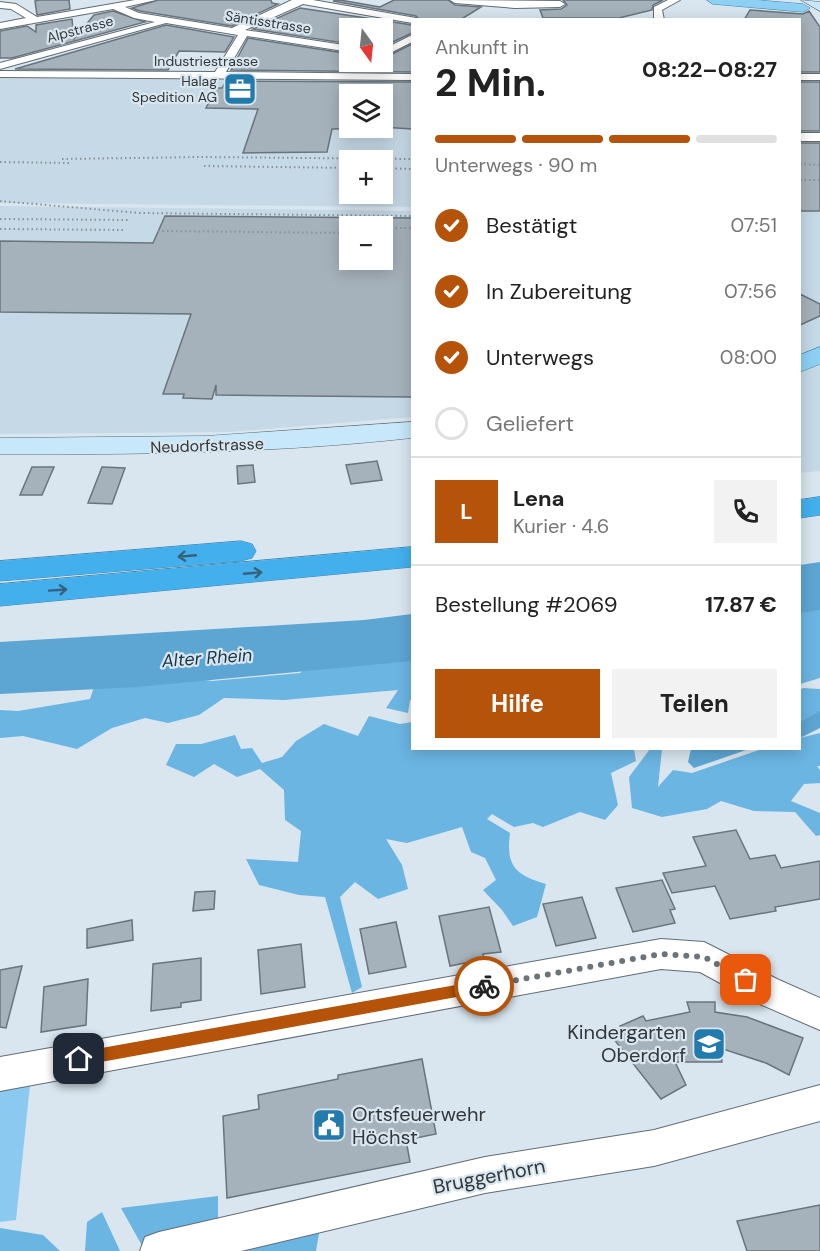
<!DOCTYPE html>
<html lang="de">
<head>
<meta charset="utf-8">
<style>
	body { margin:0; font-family:"DM Sans",sans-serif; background:#f2f2f2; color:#222; height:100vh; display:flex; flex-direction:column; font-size:22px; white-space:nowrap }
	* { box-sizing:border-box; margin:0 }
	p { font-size:20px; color:#767676 }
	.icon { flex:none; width:33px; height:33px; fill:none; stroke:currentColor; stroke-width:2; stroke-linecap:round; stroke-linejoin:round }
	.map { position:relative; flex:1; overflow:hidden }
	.side { position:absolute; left:411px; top:18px; width:390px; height:732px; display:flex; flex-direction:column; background:#fff; border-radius:0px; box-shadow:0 3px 15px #0003 }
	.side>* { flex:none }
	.needle { width:39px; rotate:165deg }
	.controls { position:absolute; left:339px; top:18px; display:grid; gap:12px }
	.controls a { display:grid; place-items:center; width:54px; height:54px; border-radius:0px; background:#fff; box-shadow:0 3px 15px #0003; font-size:30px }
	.pin { position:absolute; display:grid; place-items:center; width:51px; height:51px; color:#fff; margin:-26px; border-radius:12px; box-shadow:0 3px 9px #0006 }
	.courier { position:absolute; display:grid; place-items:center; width:60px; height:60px; margin:-30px; border:4px solid #b45309; border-radius:50%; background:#fff; color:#222; box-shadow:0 2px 8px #0007 }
	.headline em { font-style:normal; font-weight:700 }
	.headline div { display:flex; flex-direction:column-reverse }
	.headline { display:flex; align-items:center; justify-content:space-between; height:102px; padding:0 24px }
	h1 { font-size:39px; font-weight:700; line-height:45px }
	.bar { display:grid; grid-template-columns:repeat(4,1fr); gap:9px 6px; align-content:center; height:72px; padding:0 24px }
	.bar i { height:8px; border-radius:4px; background:#e0e0e0 }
	.bar .current { background:#b45309 }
	.bar p { grid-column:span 4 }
	.line { display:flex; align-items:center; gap:15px; padding:0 24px; border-top:2px solid #e0e0e0 }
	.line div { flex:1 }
	.round { display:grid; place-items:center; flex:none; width:63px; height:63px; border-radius:0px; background:#f2f2f2 }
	ol { padding:0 24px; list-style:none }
	li { display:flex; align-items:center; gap:18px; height:66px }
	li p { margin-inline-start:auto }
	li .icon { padding:6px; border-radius:50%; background:#b45309; color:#fff; stroke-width:4 }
	li:last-child { color:#767676 }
	li i { width:33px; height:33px; border:3px solid #e0e0e0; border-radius:50% }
	.action { display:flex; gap:12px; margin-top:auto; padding:12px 24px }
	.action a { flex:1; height:69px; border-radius:0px; background:#b45309; color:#fff; font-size:24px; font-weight:700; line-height:69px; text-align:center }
	.action a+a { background:#f2f2f2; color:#222 }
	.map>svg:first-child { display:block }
	.built { fill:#c6d9e6; fill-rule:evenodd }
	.green { fill:#8cc9f0 }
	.forest { fill:#6bb5e2 }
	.water { fill:#5da6d3 }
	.building { fill:#a6b2bb; stroke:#69747c; stroke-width:1.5; fill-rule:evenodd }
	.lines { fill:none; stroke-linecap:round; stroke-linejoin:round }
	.street-casing { stroke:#616c74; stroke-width:2 }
	.secondary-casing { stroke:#616c74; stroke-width:1 }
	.primary-casing { stroke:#3d86af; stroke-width:1 }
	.highway-casing { stroke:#3d86af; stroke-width:1 }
	.street { fill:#fff; fill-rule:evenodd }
	.secondary { fill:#c7e7fa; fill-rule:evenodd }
	.primary { fill:#8ed0f4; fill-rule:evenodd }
	.highway { fill:#43b0ed; fill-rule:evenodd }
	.rail { stroke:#889298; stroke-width:2; stroke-dasharray:1.5 3; stroke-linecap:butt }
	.oneway { stroke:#386179 }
	.route { fill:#b45309 }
	.done { stroke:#6c747a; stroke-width:6; stroke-dasharray:0 10.8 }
	.labels { text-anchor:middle; stroke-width:4.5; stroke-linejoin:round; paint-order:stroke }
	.far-street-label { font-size:14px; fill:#32373b; stroke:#d9e6ef }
	.far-poi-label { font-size:14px; fill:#32373b; stroke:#d9e6ef; text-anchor:end }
	.street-label { font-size:16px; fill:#32373b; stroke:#d9e6ef }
	.water-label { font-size:18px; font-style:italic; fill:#153649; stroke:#d9e6ef }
	.near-poi-label { font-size:20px; fill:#32373b; stroke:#d9e6ef; text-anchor:end }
	.near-street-label { font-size:20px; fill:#32373b; stroke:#d9e6ef }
</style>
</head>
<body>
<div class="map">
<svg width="820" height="1251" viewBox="0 0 820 1251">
	<rect width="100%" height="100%" fill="#d9e6ef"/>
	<path class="built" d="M0 74 412 77V207L0 203ZM350 94H382V128H350ZM350 160H382V194H350Z
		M800 141 820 142V471L800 473Z
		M0 206 412 211V417L229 432 0 434ZM350 226H382V260H350Z"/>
	<path class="green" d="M30 1085 16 1220 0 1222V1089Z"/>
	<path class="forest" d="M800 600 820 603V678L800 684Z
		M412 641V700H410L408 713 386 708 398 690 284 700 224 698 199 715 168 723 145 718 112 728 77 749 23 736 0 738V710L18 711 90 699 97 678 176 676 212 681 300 673 320 658Z
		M803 688 820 689V712L800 724V690Z
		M369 716 400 724 412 722V748L634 749 636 761 611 773 618 805 605 820 580 812 543 827 533 823 514 827 492 814 487 819 510 833C506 865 514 875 546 884L537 917 513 926 502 910 483 890 496 880 485 858 471 852 462 827 407 843 386 839 402 865 408 889 378 899 355 882 340 897 362 987 352 993 325 897 299 895 259 885 246 859 298 862 301 831 285 820 284 790 260 769 237 777 214 764 194 777 166 765 176 744H201L235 735 241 749 252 748 262 763 282 757 296 741 324 724 358 736Z
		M820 733V766H817L820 770V783L804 784 791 801 820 813V835L816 836 795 812 754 811 721 801 707 809 662 817 632 808 629 777 650 749H662L658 787 673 770 692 773 759 750 800 748V738Z
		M218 1196V1248L320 1228 316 1251H145L121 1208Z
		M102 1212 120 1251H85L87 1222Z
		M0 1228 43 1235 60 1251H0Z"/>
	<path class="water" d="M820 562V610L800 613V565Z
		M412 614V661L137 687 0 694V642L364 620Z
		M820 711V728L800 738V722Z
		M691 749V748L749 749 694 768 688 762Z"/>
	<path class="building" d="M39 0H69L70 9 37 15 35 1Z
		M158 0H271L272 3 278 4 232 26 140 11 132 8Z
		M340 0 380 7 394 0H448L455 5 481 7 460 20H420L416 16 333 1Z
		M563 0H663L653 5 652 10 619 18H543L540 10 561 9 567 5Z
		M300 8 412 25V33L382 47V28H350V44L253 29Z
		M750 10 803 14 809 11 820 27V72H800V20H744Z
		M113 11 145 22 12 58H0V31L27 26 36 32V25L72 19 74 39 94 15Z
		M166 25 234 37 225 52 179 51 168 70 15 69Z
		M248 38 350 54V62H382V59L412 44V72L231 70Z
		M226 81 412 82V129L382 127V94H350V128H377L332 129 327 152 243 153 258 109 206 108 216 88H222Z
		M800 82H820V131H800Z
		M800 143H820V211H800Z
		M165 216 412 218V397L216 395V385L212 399 183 398 184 394H163L191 314 0 312V241L153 243ZM350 226H382V260H350Z
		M800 294 820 304V316L800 325Z
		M377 461 382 480 351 484 346 465Z
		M253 465 255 482 238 484 237 466Z
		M32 467H54L42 495H20Z
		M102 467 125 468 112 504 88 503Z
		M736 830 750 859 775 855 781 868 820 861V899L775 907 776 911 730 919 715 886 672 893 663 873 706 866 693 837Z
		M662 880 675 909 670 910 675 923 633 932 616 888Z
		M215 891 214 909 193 911 195 892Z
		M582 897 596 938 556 946 543 904Z
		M489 907 501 952 483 954 484 959 450 966 439 916Z
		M132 920 133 940 87 948V929Z
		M396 922 406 967 369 974 360 929Z
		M301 944 305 987 261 994 258 950Z
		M201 958V1000L181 1003V1007L151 1011 153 964Z
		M22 966 6 1028 0 1027V970Z
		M88 979 86 1025 41 1032 44 987Z
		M687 1002H715V1012L747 1017 803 1038 789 1075 766 1063 720 1048 722 1062H675L686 1085 661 1099 613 1038 624 1032 620 1026 643 1016 646 1021 690 1012Z
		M422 1059 436 1134 406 1140 410 1162 227 1198 223 1116 259 1109 258 1095 338 1079V1075Z
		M820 1205V1251H747L737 1221Z"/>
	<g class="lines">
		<defs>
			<path id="street" d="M135 0H156L125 7 139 13 232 28 292 0H313L416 18 418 20H412V23L303 4 245 30 350 46V52L247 36 226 72 412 74V80L0 77V71L215 72 238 35 166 23 0 69V63L155 22 134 18 113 9 0 29V23L26 18 11 9 0 8V2L16 4 37 17Z
				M450 0 560 1 565 4 560 7 515 8 455 3Z
				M668 0H680L662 10 664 20H654V7Z
				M412 35V42L382 57V50Z
				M800 74H820V80H800Z
				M800 133H820V141H800Z
				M661 939 704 942 779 980 820 998V1030L755 1002 700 972 661 969 0 1091V1057Z
				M820 1085V1121L654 1166 485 1193 241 1251H140L145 1237 159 1232 485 1157 654 1130Z"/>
			<path id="secondary" d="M801 0 820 2V11Z
				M412 422V438C276 453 138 455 0 454V438L206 436Z"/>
			<path id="primary" d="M707 0H757L803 4 810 8 803 12 713 4Z
				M820 347V364L800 372V355Z"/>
			<path id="highway" d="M820 497V515L800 518V500Z
				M241 541 252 544 256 551 252 558 241 561 0 581V561Z
				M412 547V567L0 606V584Z"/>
		</defs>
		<use href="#street" class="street-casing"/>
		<use href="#secondary" class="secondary-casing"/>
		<use href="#primary" class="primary-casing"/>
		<use href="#highway" class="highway-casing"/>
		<use href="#street" class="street"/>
		<use href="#secondary" class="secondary"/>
		<use href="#primary" class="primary"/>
		<use href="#highway" class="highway"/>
		<path class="rail" d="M62 159 201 157 412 159
			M0 162 69 163
			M800 164 820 165
			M204 166 350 168
			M382 168 412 169
			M800 180H820
			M0 201 139 213 412 216
			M0 219 129 220
			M382 228H412
			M0 229 125 230
			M158 231 350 233"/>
	</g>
	<defs><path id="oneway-shaft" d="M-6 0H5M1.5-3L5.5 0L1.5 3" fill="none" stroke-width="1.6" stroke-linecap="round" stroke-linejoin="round" transform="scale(1.5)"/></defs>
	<g class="oneway">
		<use href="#oneway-shaft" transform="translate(187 556) rotate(175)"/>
		<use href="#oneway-shaft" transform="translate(253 573) rotate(-5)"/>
		<use href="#oneway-shaft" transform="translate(58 590) rotate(-4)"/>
	</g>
	<path class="route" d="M484 980 489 982 491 986 489 991 484 992 79 1066 74 1064 72 1059 74 1054 79 1052Z"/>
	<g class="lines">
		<path class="done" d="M484 986 661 954 704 957 746 980"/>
	</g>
	<defs>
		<symbol id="office-square" viewBox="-11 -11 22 22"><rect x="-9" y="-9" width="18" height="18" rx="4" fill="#227baa" stroke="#d9e6ef"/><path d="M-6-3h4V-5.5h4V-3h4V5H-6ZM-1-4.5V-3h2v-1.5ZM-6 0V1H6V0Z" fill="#fff"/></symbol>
		<symbol id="school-square" viewBox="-11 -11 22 22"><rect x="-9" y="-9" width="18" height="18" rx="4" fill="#227baa" stroke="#d9e6ef"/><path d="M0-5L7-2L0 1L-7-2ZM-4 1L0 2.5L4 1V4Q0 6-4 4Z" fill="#fff"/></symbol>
		<symbol id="civic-square" viewBox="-11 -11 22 22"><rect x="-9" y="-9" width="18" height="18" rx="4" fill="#227baa" stroke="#d9e6ef"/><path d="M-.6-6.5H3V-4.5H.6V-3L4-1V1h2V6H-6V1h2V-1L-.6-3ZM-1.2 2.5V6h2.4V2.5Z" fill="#fff"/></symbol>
	</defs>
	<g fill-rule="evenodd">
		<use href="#office-square" x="221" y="70" width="38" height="38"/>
		<use href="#school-square" x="690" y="1025" width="38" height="38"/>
		<use href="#civic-square" x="310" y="1106" width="38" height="38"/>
	</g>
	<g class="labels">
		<g class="far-street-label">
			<text transform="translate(268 22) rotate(9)" y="5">Säntisstrasse</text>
			<text transform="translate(80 29) rotate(-15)" y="5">Alpstrasse</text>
			<text x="206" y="66">Industriestrasse</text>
		</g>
		<g class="far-poi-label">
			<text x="217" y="86">Halag<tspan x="217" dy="16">Spedition AG</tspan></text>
		</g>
		<g class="street-label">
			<text transform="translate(207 445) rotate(-2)" y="6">Neudorfstrasse</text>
		</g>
		<g class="water-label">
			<text transform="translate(207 658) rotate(-4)" y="6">Alter Rhein</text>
		</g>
		<g class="near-poi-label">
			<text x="686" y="1039">Kindergarten<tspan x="686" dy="23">Oberdorf</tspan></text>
			<text x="352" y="1121" text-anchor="start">Ortsfeuerwehr<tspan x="352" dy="23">Höchst</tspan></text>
		</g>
		<g class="near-street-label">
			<text transform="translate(489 1176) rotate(-11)" y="7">Bruggerhorn</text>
		</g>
	</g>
</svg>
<div class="controls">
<a><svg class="needle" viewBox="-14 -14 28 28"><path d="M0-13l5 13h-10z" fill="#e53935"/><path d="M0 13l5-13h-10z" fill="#767676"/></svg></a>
<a><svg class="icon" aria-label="layers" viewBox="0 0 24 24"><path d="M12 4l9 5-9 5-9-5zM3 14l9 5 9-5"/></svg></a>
<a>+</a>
<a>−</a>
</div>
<div class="pin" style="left:746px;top:980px;background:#ea580c"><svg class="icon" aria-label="bag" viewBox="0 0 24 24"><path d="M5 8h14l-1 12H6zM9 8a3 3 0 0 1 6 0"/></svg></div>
<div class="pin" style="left:79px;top:1059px;background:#1f2937"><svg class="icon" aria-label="home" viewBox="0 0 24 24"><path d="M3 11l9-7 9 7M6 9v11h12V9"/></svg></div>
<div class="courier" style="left:484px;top:986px"><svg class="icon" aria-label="bike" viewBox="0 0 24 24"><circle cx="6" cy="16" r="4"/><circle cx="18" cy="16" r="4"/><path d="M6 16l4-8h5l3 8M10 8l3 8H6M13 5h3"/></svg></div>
<section class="side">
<div class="headline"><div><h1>2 Min.</h1><p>Ankunft in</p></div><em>08:22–08:27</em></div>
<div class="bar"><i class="current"></i><i class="current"></i><i class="current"></i><i></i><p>Unterwegs · 90 m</p></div>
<ol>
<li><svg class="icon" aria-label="check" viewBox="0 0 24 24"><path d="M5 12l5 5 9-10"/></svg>Bestätigt<p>07:51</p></li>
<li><svg class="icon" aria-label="check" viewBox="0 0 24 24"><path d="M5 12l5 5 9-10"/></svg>In Zubereitung<p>07:56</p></li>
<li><svg class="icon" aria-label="check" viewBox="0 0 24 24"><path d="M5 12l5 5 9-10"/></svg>Unterwegs<p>08:00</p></li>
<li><i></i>Geliefert</li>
</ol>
<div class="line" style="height:108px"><b class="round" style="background:#b45309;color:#fff">L</b><div><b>Lena</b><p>Kurier · 4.6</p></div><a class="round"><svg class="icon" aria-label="phone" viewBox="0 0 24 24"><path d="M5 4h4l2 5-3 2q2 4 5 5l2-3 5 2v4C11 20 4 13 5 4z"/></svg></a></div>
<div class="line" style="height:78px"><div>Bestellung #2069</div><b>17.87 €</b></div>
<div class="action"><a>Hilfe</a><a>Teilen</a></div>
</section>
</div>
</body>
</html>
